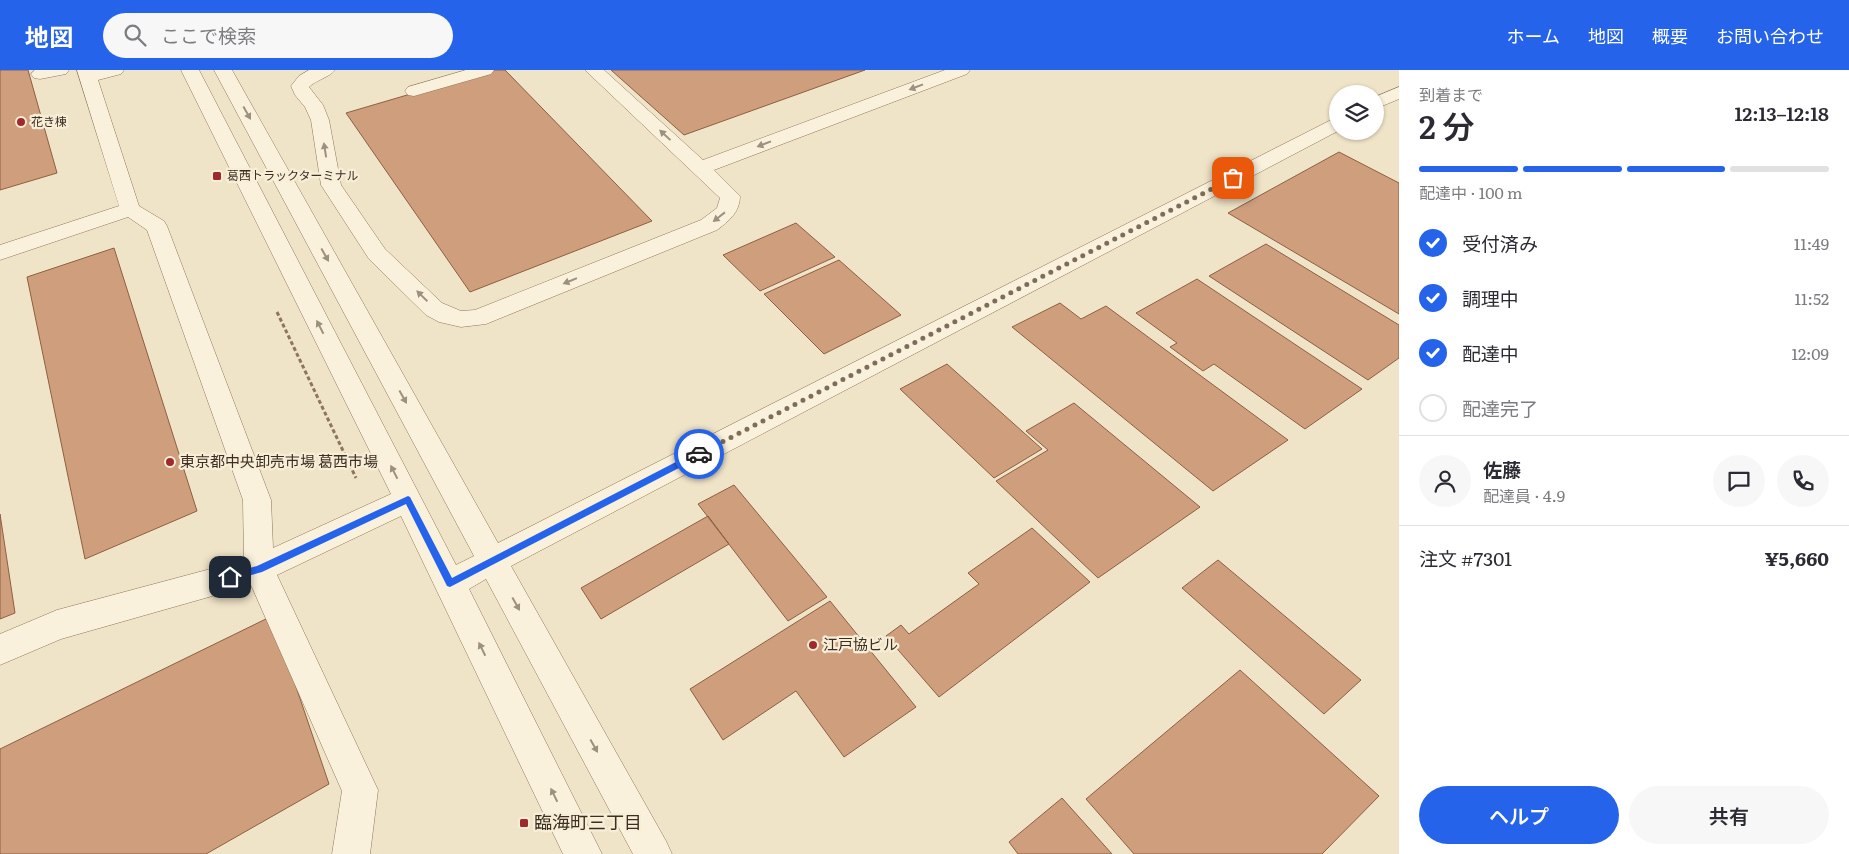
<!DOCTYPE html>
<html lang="ja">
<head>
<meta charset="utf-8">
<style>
	body { margin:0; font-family:Literata,"Noto Sans JP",serif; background:#f7f7f7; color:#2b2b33; height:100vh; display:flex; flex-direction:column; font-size:19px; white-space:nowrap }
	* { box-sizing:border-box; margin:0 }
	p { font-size:16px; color:#7c7c81 }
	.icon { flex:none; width:28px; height:28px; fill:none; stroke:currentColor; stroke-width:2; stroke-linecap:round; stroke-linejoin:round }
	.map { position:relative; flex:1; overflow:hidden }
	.drawer { display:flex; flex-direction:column; background:#fff; width:450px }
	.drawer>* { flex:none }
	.fabs { position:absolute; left:1329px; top:15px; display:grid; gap:10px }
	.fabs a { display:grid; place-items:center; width:55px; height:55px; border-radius:50%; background:#fff; box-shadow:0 1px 4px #0004; font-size:25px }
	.pin { position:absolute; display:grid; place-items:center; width:42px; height:42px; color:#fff; margin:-21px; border-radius:10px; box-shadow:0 2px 8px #0006 }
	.courier { position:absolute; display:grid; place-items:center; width:50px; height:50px; margin:-25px; border:4px solid #2563eb; border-radius:50%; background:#fff; color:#222; box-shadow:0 1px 6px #0007 }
	.overview em { font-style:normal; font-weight:600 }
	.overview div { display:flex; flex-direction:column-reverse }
	.overview { display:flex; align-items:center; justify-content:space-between; height:85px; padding:0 20px }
	h1 { font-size:32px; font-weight:600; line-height:38px }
	.bar { display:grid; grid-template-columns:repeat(4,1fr); gap:8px 5px; align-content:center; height:60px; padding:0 20px }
	.bar i { height:6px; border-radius:4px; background:#e1e1e2 }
	.bar .selected { background:#2563eb }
	.bar p { grid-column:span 4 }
	.line { display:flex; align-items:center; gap:12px; padding:0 20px; border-top:1px solid #e1e1e2 }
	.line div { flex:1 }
	.round { display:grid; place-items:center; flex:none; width:52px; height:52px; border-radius:26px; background:#f7f7f7 }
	ol { padding:0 20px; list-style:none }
	li { display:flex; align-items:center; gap:15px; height:55px }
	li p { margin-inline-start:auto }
	li .icon { padding:5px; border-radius:50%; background:#2563eb; color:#fff; stroke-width:4 }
	li:last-child { color:#7c7c81 }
	li i { width:28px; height:28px; border:2px solid #e1e1e2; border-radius:50% }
	.primary-button { display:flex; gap:10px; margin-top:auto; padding:10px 20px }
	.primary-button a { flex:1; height:58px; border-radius:30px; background:#2563eb; color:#fff; font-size:20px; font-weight:600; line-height:58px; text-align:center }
	.primary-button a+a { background:#f7f7f7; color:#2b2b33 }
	header { display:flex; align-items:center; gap:30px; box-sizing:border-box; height:70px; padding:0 25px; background:#2563eb; color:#fff }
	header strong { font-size:24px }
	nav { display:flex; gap:28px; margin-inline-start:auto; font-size:18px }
	.search { width:350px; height:45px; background:#f7f7f7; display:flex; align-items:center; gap:12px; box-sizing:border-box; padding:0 18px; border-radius:28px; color:#7c7c81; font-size:19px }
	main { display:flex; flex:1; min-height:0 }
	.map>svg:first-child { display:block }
	.building { fill:#cf9f7d; stroke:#8d5f41 }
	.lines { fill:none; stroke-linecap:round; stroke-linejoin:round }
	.minor-casing { stroke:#8d765c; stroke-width:1 }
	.path { stroke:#8d765c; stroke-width:3; stroke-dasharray:4 2.5; stroke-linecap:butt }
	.minor { fill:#faf1dc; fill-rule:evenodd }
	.oneway { fill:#9c907e }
	.route { fill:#2563eb }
	.done { stroke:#7c6e5b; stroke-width:5; stroke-dasharray:0 9 }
	.poi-dot { fill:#9e2a2b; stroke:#f7eed8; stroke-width:2 }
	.labels { text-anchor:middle; stroke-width:4.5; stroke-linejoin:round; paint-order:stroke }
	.far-poi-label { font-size:12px; fill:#3d2e20; stroke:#f7eed8; text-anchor:start }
	.poi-label { font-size:15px; fill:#3d2e20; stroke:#f7eed8; text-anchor:start }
	.near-poi-label { font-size:18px; fill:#3d2e20; stroke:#f7eed8; text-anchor:start }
</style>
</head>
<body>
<header>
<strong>地図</strong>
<div class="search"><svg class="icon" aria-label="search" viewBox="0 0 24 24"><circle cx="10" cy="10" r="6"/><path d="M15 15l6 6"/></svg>ここで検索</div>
<nav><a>ホーム</a><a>地図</a><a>概要</a><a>お問い合わせ</a></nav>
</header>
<main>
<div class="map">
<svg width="1399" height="784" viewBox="0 0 1399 784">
	<rect width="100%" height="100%" fill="#f0e4c8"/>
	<path class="building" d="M0 0H28L57 103 0 120Z
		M492 0H505L652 151 470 222 346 43Z
		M611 0H865L684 65Z
		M1339 82 1399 113V244L1228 143Z
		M796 153 835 187 760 221 723 185Z
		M1266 174 1399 255V288L1368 310 1209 206Z
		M114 178 197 441 85 489 27 207Z
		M839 190 901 245 824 284 764 224Z
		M1197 209 1362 319 1305 359 1214 294 1203 301 1170 277 1177 273 1136 243Z
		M1060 233 1081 249 1106 236 1288 370 1213 421 1012 257Z
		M947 294 1042 379 994 408 900 319Z
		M1074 333 1200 437 1098 508 996 411 1048 380 1026 361Z
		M734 415 827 527 788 551 698 434Z
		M0 444 15 543 0 549Z
		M708 446 729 474 601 549 581 518Z
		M1032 458 1090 512 939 627 886 566 901 555 909 564 979 514 968 503Z
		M1218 490 1361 610 1324 644 1182 518Z
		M830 531 916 637 844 687 796 621 723 670 690 619Z
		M272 546 329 714 206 784H0V679Z
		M1240 600 1379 726 1322 784H1134L1086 729Z
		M1062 728 1112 784H1018L1009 772Z"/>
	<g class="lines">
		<defs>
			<path id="minor" d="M35 0H69L66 4 40 9 34 8 31 4Z
				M77 0H124L121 4 98 10 139 136 164 151 167 156 271 430 273 478 391 424 181 0H199L456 495 474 486 214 0H232L498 473 1331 50 1338 48V61L511 496 666 771 672 784H633L486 509 469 519 602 784H563L401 446 277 505 378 720 370 784H332L342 721 251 515 61 569 0 595V564L57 540 244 490 243 430 147 160 128 147 0 190V175L119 136Z
				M309 0H335C330 7 316 10 309 17L323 35 329 50 341 115 385 179 442 233 461 241 475 240 701 150 717 138 720 128 585 0H604L703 90 945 0H970L967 4 714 100 740 126C740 142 729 151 717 160L486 254 461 257 439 252 426 245 369 189 321 115 311 50 305 37 295 25 291 16 299 6Z
				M466 0H494L491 4 414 26 408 25 405 21 408 17Z
				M1399 17V29L1375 39V27Z"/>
		</defs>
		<use href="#minor" class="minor-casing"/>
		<path class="path" d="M277 242 356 408"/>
		<use href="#minor" class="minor"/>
	</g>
	<defs><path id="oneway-solid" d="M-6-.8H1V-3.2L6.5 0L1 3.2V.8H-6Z" transform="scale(1.25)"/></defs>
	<g class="oneway">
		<use href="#oneway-solid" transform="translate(916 17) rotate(159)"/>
		<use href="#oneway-solid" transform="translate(247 43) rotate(61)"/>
		<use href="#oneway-solid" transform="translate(665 65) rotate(-137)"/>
		<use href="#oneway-solid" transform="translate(764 74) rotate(159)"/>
		<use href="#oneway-solid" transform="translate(325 80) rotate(-99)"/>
		<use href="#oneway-solid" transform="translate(719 147) rotate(142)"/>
		<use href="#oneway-solid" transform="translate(325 185) rotate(61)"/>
		<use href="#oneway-solid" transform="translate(570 211) rotate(158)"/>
		<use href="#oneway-solid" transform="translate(422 226) rotate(-136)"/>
		<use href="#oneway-solid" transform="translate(320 257) rotate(-117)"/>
		<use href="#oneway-solid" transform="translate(403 327) rotate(61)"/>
		<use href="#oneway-solid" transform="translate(394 402) rotate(-117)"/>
		<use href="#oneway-solid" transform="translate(516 534) rotate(61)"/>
		<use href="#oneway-solid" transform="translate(482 579) rotate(-116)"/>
		<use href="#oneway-solid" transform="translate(594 676) rotate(61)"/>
		<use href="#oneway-solid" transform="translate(554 725) rotate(-116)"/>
	</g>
	<path class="route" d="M699 380 703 384 702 386 450 517 447 516 406 434 262 502 230 511 226 507 230 503 257 496 408 426 410 427 452 508Z"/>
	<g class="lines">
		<path class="done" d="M699 384 1233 108"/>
	</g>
	<g class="poi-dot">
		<circle cx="21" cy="52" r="5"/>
		<rect x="212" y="101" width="10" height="10" rx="2.5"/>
		<circle cx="170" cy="392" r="5"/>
		<circle cx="813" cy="575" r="5"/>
		<rect x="519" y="748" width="10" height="10" rx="2.5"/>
	</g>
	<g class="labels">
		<g class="far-poi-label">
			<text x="31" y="56">花き棟</text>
			<text x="227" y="110">葛西トラックターミナル</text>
		</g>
		<g class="poi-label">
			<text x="180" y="397">東京都中央卸売市場 葛西市場</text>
			<text x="823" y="580">江戸協ビル</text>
		</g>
		<g class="near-poi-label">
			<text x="534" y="759">臨海町三丁目</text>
		</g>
	</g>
</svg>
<div class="fabs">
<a><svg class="icon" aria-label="layers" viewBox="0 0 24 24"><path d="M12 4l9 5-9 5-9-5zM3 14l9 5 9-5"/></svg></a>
</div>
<div class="pin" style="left:1233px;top:108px;background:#ea580c"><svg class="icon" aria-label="bag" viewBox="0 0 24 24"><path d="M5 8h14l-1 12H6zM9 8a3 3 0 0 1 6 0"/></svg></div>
<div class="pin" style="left:230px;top:507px;background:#1f2937"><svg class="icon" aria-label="home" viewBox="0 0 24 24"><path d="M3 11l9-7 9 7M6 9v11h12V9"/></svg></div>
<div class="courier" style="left:699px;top:384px"><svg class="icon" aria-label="car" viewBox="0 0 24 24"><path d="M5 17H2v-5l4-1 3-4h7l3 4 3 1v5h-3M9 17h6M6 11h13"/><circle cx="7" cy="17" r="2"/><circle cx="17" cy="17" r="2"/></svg></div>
</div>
<section class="drawer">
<div class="overview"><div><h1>2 分</h1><p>到着まで</p></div><em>12:13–12:18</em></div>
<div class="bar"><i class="selected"></i><i class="selected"></i><i class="selected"></i><i></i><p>配達中 · 100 m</p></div>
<ol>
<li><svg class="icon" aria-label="check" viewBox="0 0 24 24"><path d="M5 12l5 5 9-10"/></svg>受付済み<p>11:49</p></li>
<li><svg class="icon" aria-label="check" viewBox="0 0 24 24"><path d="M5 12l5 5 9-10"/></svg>調理中<p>11:52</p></li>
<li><svg class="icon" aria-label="check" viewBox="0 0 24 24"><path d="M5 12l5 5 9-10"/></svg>配達中<p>12:09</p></li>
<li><i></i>配達完了</li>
</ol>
<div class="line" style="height:90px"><a class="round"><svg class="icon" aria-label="person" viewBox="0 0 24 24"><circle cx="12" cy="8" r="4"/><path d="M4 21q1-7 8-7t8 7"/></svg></a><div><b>佐藤</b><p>配達員 · 4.9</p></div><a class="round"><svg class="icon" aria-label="chat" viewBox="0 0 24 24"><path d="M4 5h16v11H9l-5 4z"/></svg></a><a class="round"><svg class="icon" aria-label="phone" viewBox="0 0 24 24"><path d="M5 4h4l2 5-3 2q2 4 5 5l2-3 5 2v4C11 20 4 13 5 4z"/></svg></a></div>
<div class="line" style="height:65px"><div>注文 #7301</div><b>¥5,660</b></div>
<div class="primary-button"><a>ヘルプ</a><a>共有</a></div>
</section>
</main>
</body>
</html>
